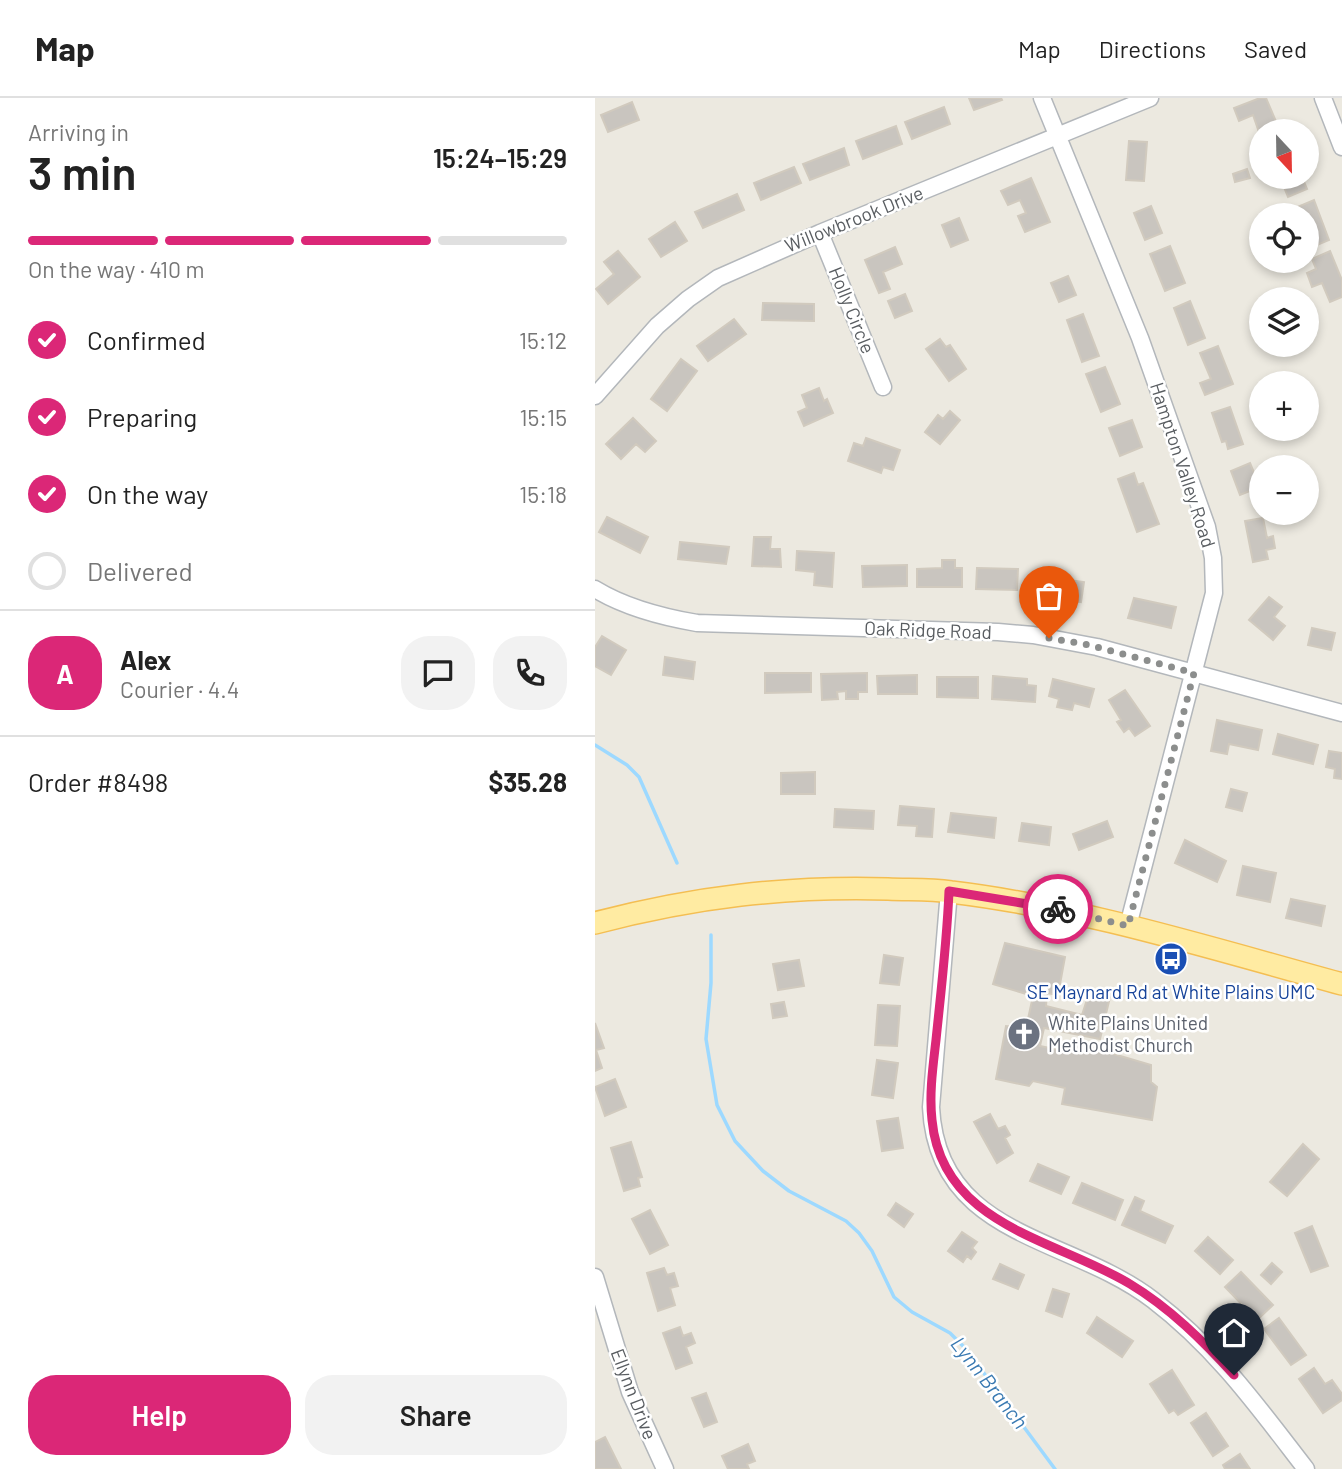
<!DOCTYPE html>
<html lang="en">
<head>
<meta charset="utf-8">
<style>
	body { margin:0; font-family:Barlow,sans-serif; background:#f2f2f2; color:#222; height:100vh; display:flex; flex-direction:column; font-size:26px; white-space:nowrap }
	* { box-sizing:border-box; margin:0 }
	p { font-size:23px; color:#767676 }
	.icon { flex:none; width:38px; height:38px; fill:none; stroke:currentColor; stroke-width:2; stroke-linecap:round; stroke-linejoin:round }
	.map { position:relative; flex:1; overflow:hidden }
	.sheet { display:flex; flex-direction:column; background:#fff; width:595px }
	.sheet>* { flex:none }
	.needle { width:46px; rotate:158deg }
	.tools { position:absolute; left:654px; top:21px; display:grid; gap:14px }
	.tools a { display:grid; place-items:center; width:70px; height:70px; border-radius:50%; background:#fff; box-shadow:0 4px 10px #0003; font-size:35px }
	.pin { position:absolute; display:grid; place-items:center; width:60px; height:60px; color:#fff; margin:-72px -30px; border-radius:50% 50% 50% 0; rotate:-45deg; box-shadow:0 0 7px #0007 }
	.pin .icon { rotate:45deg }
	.courier { position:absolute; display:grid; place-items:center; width:70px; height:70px; margin:-35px; border:5px solid #db2777; border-radius:50%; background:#fff; color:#222; box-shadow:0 2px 9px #0007 }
	.head em { font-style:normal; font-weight:600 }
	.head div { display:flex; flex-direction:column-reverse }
	.head { display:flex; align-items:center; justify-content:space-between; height:119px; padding:0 28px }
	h1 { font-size:46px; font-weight:600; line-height:52px }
	.bar { display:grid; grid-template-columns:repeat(4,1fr); gap:10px 7px; align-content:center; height:84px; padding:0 28px }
	.bar i { height:9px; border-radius:5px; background:#e0e0e0 }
	.bar .on { background:#db2777 }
	.bar p { grid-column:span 4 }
	.line { display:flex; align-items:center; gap:18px; padding:0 28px; border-top:2px solid #e0e0e0 }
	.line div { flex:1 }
	.round { display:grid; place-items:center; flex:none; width:74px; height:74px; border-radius:28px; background:#f2f2f2 }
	ol { padding:0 28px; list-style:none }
	li { display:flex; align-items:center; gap:21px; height:77px }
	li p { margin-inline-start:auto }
	li .icon { padding:7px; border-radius:50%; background:#db2777; color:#fff; stroke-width:4 }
	li:last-child { color:#767676 }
	li i { width:38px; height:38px; border:4px solid #e0e0e0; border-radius:50% }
	.primary-button { display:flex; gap:14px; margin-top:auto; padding:14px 28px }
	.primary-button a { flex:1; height:80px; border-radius:28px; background:#db2777; color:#fff; font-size:28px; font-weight:600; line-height:80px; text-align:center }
	.primary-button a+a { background:#f2f2f2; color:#222 }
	header { display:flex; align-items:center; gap:42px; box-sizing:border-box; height:98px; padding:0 35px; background:#fff; border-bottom:2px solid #e0e0e0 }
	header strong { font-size:33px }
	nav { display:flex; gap:38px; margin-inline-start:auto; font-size:24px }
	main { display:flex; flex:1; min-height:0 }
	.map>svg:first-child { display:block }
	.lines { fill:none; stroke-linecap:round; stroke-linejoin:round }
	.stream { stroke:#9dd9ff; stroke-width:3.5 }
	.building { fill:#c9c5bf; stroke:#d1cabe; stroke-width:2 }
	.minor-casing { stroke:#b3b7bb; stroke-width:19 }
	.major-casing { stroke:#f4be52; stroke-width:24 }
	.minor { stroke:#fff; stroke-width:16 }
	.major { stroke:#ffeba2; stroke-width:21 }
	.done { stroke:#8c8e8d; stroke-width:7; stroke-dasharray:0 12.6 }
	.route { stroke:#db2777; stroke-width:9 }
	.labels { text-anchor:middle; stroke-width:5; stroke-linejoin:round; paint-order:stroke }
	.street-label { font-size:19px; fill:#595d61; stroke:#fff }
	.transit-label { font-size:19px; fill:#164399; stroke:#fff }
	.worship-label { font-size:19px; fill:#5b616d; stroke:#fff; text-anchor:start }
	.water-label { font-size:21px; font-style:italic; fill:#3a7ab2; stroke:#fff }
</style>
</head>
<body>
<header>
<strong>Map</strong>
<nav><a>Map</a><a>Directions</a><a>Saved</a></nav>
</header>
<main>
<section class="sheet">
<div class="head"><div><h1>3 min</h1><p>Arriving in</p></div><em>15:24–15:29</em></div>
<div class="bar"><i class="on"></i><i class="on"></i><i class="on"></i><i></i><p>On the way · 410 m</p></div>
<ol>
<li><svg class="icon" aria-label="check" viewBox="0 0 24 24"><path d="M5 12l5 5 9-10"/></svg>Confirmed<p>15:12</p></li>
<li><svg class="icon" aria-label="check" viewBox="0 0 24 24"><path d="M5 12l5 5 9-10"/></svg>Preparing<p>15:15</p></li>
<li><svg class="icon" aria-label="check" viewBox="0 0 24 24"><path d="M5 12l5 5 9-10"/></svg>On the way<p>15:18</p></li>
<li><i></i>Delivered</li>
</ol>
<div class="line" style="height:126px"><b class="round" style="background:#db2777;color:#fff">A</b><div><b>Alex</b><p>Courier · 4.4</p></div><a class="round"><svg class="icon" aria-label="chat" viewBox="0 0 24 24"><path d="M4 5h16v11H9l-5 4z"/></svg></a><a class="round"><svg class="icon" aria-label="phone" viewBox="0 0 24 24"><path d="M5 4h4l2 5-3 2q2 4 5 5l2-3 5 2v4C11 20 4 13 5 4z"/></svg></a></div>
<div class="line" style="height:91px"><div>Order #8498</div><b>$35.28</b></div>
<div class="primary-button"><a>Help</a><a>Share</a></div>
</section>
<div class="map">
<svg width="747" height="1371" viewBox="0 0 747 1371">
	<rect width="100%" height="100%" fill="#ece9e0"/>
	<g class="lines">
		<path class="stream" d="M0 647 32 667 44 679 82 765
			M116 837V885L111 941 122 1007 140 1043 168 1073 194 1093 251 1123 264 1135 277 1153 299 1199 317 1214 355 1235 371 1251 460 1371"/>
	</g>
	<path class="building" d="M374 0H406L407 2 379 12Z
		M665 0H671L685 33H667L666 40 658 17 644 23 639 10Z
		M37 4 44 22 13 34 6 17Z
		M349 9 355 26 317 41 310 24Z
		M301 28 307 46 268 61 261 43Z
		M534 43 552 44 549 83 531 82Z
		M249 50 254 67 215 82 208 66Z
		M199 69 206 85 166 102 159 85Z
		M652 71 655 80 640 84 638 76Z
		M685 79H707L712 91 693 99Z
		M436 80 455 124 430 134 423 118 431 115 425 102 413 107 406 93Z
		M142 96 149 112 108 130 100 114Z
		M719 102 734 142 715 150 712 142V117H703L700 110Z
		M556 108 567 135 550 142 539 115Z
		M364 120 373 142 356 149 347 127Z
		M80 124 92 143 66 159 54 141Z
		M575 148 590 185 570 193 555 156Z
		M300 149 307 166 288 174 295 191 284 195 270 162Z
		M23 153 45 179 13 206 1 191 19 176 9 164Z
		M735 153 747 182V199L735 204 727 185 717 189 712 175 721 171 717 161Z
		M473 178 481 197 464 204 456 185Z
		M310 196 317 213 300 220 293 203Z
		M595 203 610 240 593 247 579 210Z
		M168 205 219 206V223L167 222Z
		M488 216 504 258 487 264 472 222Z
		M139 221 151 236 113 263 102 248Z
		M345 241 351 249 355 247 371 271 354 283 331 251Z
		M623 248 638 286 610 297 605 285 616 281 605 255Z
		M86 261 102 273 72 313 56 301Z
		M510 269 525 306 506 314 491 276Z
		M224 290 229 303 232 301 238 315 209 328 203 314 212 310 207 297Z
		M635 309 648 346 633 351 631 343 627 344 617 315Z
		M355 313 365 322 345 346 330 334 343 317 348 321Z
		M38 320 61 343 50 354 41 346 26 361 11 346Z
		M537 322 547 349 525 358 514 330Z
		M271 340 305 352 298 372 288 369 286 375 253 363 259 345 268 348Z
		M655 365 665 389 645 397 636 373Z
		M539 375 543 387 548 385 564 426 542 434 523 381Z
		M12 419 53 439 45 455 4 434Z
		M668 420 672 440 678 438 680 450 671 452 673 461 658 464 650 423Z
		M159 439H176L175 451H185L186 469 157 468Z
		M85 444 134 449 131 466 83 461Z
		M202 453 239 455 237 489 219 487 220 474 201 472Z
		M347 462H360V470H367V489H322V471L347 470Z
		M312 467V488L268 489 267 468Z
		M382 470 423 471 422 492 381 491Z
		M453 479 489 484 486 504 450 499Z
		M674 499 687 509 679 519 690 528 678 542 654 522Z
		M539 500 581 509 576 530 533 520Z
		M717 530 740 535 736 552 713 547Z
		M7 538 31 552 16 577 0 568V549Z
		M70 559 100 564 98 581 68 577Z
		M170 575H216V594L170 595Z
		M272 575V594H263V601H251V593L242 594 243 601 227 602 226 576Z
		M322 577V596H283L282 578Z
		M398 578 432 581V587L441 588 440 604 397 601Z
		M342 579H383V600L342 599Z
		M458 581 499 591 494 609 479 605 477 612 462 609 464 601 454 598Z
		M530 592 555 628 540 638 534 630 529 634 522 624 526 622 514 602Z
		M622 622 667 632 663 652 634 646 632 656 616 653Z
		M683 636 723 647 718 666 678 656Z
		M734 653 747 655V681L739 680 740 671 731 669Z
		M220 674V696H186V675Z
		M636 691 652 695 647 713 631 709Z
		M305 708 339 711 337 739 321 738 322 728 303 727Z
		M240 711 279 713 278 731 239 729Z
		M356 715 401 720 399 740 353 734Z
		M512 723 518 739 484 752 478 736Z
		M427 725 456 729 454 747 424 743Z
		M590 742 631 763 622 784 580 765Z
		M648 768 681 775 675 804 642 797Z
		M696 801 730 808 726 828 691 820Z
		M410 845 470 859 463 897 452 895 451 908 487 917 495 892 516 895 505 941 449 930 445 948 474 954 478 944 556 967V984L562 989 557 1022 467 1006 470 990 438 983 434 988 401 981 411 928 431 930 438 898 398 886Z
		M289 857 308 860 304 887 285 885Z
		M204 862 209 888 183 892 178 866Z
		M189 904 192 918 178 920 176 906Z
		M283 907 305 908 302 948 280 947Z
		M0 925 9 950 1 952 7 970 0 973Z
		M282 962 303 965 298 1000 277 997Z
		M20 981 31 1009 10 1018 0 989Z
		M395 1016 403 1031 410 1028 415 1037 410 1040 418 1055 402 1065 379 1024Z
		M303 1020 308 1050 287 1053 282 1023Z
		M36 1044 47 1079 43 1080 45 1088 29 1093 16 1050Z
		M708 1046 724 1061 692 1098 675 1084Z
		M443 1066 474 1079 466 1096 435 1083Z
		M487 1085 528 1102 520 1122 478 1105Z
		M540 1099 549 1103 545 1113 578 1128 570 1145 527 1127Z
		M301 1105 318 1116 309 1129 293 1117Z
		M55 1112 73 1147 55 1156 37 1121Z
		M717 1128 733 1168 716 1174 700 1135Z
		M367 1134 382 1144 377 1150 381 1154 376 1161 372 1158 368 1164 353 1153Z
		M613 1139 638 1162 625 1176 600 1153Z
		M677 1165 687 1174 676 1186 666 1177Z
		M405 1166 429 1177 423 1191 398 1181Z
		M69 1170 72 1177 79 1175 83 1188 75 1190 80 1207 63 1213 52 1175Z
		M646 1174 678 1207 662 1222 630 1189Z
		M458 1191 474 1196 467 1219 451 1213Z
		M502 1219 538 1243 527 1259 492 1235Z
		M684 1220 711 1257 696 1267 669 1231Z
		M85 1229 88 1238 96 1235 100 1245 91 1249 97 1265 81 1271 68 1235Z
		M719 1270 730 1286 737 1282 747 1296V1302L728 1315 704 1281Z
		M577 1272 599 1307 583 1317 579 1312 574 1315 555 1286Z
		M111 1295 122 1324 109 1329 97 1300Z
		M611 1315 633 1348 618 1358 596 1325Z
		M10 1339 26 1371H0V1344Z
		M153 1346 160 1363 152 1366 154 1371H133L127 1358Z
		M645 1356 655 1371H630L628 1367Z"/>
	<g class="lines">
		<defs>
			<path id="minor" d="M447 0 545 240 612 429 618 460 619 495 533 828
				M728 0 747 49
				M225 135 288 289
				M0 298 62 228 93 201 123 180 225 135 555 0
				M0 491C31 510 67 519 102 525L403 534 438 537 502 549 747 615
				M354 793 336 1009C342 1140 475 1138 558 1202 621 1250 663 1309 711 1371
				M0 1179 35 1294 70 1371"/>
			<path id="major" d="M0 825C99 799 191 788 293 791 314 792 335 791 356 794 489 810 618 851 747 886"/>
		</defs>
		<use href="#minor" class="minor-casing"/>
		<use href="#major" class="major-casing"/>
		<use href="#minor" class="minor"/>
		<use href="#major" class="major"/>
	</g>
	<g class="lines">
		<path class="done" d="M454 540 494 547 599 575 533 828 463 811"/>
		<path class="route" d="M463 811 354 793C352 843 346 893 341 942 338 968 334 996 337 1022 347 1128 461 1141 535 1186 575 1210 608 1243 639 1277"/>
	</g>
	<defs>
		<symbol id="bus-disc" viewBox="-11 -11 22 22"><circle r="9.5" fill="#1a4fb4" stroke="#fff"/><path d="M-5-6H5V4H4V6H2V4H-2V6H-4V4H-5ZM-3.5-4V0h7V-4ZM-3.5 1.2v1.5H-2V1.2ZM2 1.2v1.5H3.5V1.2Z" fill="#fff"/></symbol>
		<symbol id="church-disc" viewBox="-11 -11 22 22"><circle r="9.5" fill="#6b7280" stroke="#fff"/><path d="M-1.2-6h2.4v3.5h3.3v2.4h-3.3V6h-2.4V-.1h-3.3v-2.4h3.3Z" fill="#fff"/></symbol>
	</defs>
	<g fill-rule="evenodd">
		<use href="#bus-disc" x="557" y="842" width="38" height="38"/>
		<use href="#church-disc" x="410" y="917" width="38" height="38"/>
	</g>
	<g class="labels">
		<g class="street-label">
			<text transform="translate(259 121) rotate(-22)" y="7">Willowbrook Drive</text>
			<text transform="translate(257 212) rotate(68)" y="7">Holly Circle</text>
			<text transform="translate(588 367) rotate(72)" y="7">Hampton Valley Road</text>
			<text transform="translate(333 532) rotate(2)" y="7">Oak Ridge Road</text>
			<text transform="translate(39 1296) rotate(69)" y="7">Ellynn Drive</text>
		</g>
		<g class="transit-label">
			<text x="576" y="901">SE Maynard Rd at White Plains UMC</text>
		</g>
		<g class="worship-label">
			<text x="453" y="932">White Plains United<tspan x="453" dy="22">Methodist Church</tspan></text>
		</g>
		<g class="water-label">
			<text transform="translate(394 1285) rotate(52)" y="7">Lynn Branch</text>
		</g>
	</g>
</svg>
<div class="tools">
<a><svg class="needle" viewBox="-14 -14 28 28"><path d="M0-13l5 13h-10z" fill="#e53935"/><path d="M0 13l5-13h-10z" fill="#767676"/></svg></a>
<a><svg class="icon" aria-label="locate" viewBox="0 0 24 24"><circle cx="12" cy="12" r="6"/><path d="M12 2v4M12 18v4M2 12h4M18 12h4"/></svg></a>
<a><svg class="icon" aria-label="layers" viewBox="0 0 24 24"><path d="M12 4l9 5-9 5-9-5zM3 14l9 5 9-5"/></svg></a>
<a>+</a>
<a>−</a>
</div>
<div class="pin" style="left:454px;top:540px;background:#ea580c"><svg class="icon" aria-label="bag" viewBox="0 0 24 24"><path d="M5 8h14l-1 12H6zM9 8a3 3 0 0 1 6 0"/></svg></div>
<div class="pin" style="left:639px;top:1277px;background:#1f2937"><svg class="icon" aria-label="home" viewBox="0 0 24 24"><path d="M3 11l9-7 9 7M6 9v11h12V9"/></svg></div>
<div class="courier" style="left:463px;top:811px"><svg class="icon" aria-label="bike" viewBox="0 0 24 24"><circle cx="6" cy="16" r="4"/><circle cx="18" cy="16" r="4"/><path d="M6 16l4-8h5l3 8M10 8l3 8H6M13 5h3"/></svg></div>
</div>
</main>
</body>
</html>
